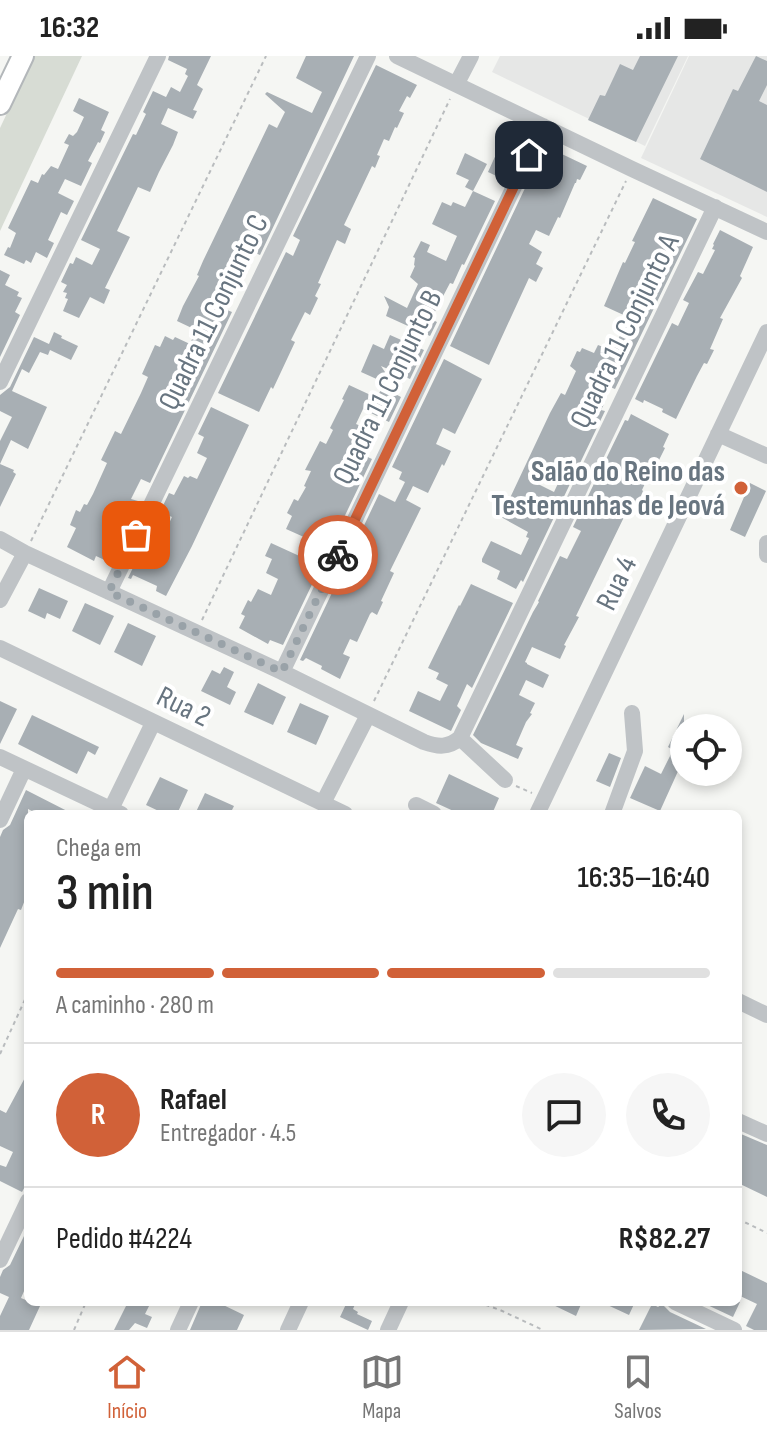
<!DOCTYPE html>
<html lang="pt">
<head>
<meta charset="utf-8">
<style>
	body { margin:0; font-family:"Sofia Sans Condensed",sans-serif; background:#f6f6f6; color:#222; height:100vh; display:flex; flex-direction:column; font-size:30px; white-space:nowrap }
	* { box-sizing:border-box; margin:0 }
	p { font-size:26px; color:#767676 }
	.icon { flex:none; width:44px; height:44px; fill:none; stroke:currentColor; stroke-width:2; stroke-linecap:round; stroke-linejoin:round }
	.map { position:relative; flex:1; overflow:hidden }
	.side { position:absolute; left:24px; top:754px; width:718px; height:496px; display:flex; flex-direction:column; background:#fff; border-radius:12px; box-shadow:0 4px 12px #0003 }
	.side>* { flex:none }
	.controls { position:absolute; left:670px; top:658px; display:grid; gap:16px }
	.controls a { display:grid; place-items:center; width:72px; height:72px; border-radius:50%; background:#fff; box-shadow:0 4px 12px #0003; font-size:40px }
	.pin { position:absolute; display:grid; place-items:center; width:68px; height:68px; color:#fff; margin:-34px; border-radius:16px; box-shadow:0 4px 12px #0006 }
	.courier { position:absolute; display:grid; place-items:center; width:80px; height:80px; margin:-40px; border:6px solid #d16138; border-radius:50%; background:#fff; color:#222; box-shadow:0 2px 10px #0007 }
	.headline em { font-style:normal; font-weight:600 }
	.headline div { display:flex; flex-direction:column-reverse }
	.headline { display:flex; align-items:center; justify-content:space-between; height:136px; padding:0 32px }
	h1 { font-size:52px; font-weight:600; line-height:60px }
	.bar { display:grid; grid-template-columns:repeat(4,1fr); gap:12px 8px; align-content:center; height:96px; padding:0 32px }
	.bar i { height:10px; border-radius:6px; background:#e0e0e0 }
	.bar .on { background:#d16138 }
	.bar p { grid-column:span 4 }
	.line { display:flex; align-items:center; gap:20px; padding:0 32px; border-top:2px solid #e0e0e0 }
	.line div { flex:1 }
	.round { display:grid; place-items:center; flex:none; width:84px; height:84px; border-radius:42px; background:#f6f6f6 }
	.status { display:flex; justify-content:space-between; align-items:center; height:56px; padding:0 40px; background:#fff; direction:ltr }
	.status svg { height:22px; fill:currentColor }
	.dock { display:flex; justify-content:space-around; align-items:center; height:112px; border-top:2px solid #e0e0e0; background:#fff; font-size:22px; color:#767676 }
	.dock a { display:grid; justify-items:center; gap:4px }
	.dock .on { color:#d16138 }
	.map>svg:first-child { display:block }
	.built { fill:#e6e7e6 }
	.green { fill:#d7dcd4 }
	.building { fill:#a8afb4; fill-rule:evenodd }
	.lines { fill:none; stroke-linecap:round; stroke-linejoin:round }
	.major-casing { stroke:#b3b7ba; stroke-width:24 }
	.path { stroke:#b9bcbe; stroke-width:2; stroke-dasharray:4 4; stroke-linecap:butt }
	.minor { stroke:#bfc3c6; stroke-width:16 }
	.major { stroke:#fff; stroke-width:20 }
	.done { stroke:#99a2a8; stroke-width:8; stroke-dasharray:0 14.4 }
	.route { stroke:#d16138; stroke-width:10 }
	.poi-dot { fill:#d16138; stroke:#fff; stroke-width:3 }
	.labels { text-anchor:middle; stroke-width:8; stroke-linejoin:round; paint-order:stroke }
	.street-label { font-size:30px; fill:#687580; stroke:#fff }
	.poi-label { font-size:30px; font-weight:bold; fill:#687580; stroke:#fff; text-anchor:end }
</style>
</head>
<body>
<div class="status"><b>16:32</b><svg viewBox="0 0 49 12"><path d="M0 12V9h3v3zM5 12V6h3v6zM10 12V3h3v9zM15 12V0h3v12zM26 1h20v11H26zM47 4h2v5h-2z"/></svg></div>
<div class="map">
<svg width="767" height="1274" viewBox="0 0 767 1274">
	<rect width="100%" height="100%" fill="#f5f6f3"/>
	<path class="built" d="M500 0H688L645 90 492 16Z
		M689 0H767V161L641 102Z"/>
	<path class="green" d="M34 0H82L0 175V72Z"/>
	<path class="building" d="M169 0H211L197 29 203 33 193 54 197 55 193 63 168 52 161 68 178 76 173 89 159 116 150 136 138 131 117 175 130 181 105 232 110 234 104 248 90 241 79 262 63 255 68 243 65 242 67 237 63 236 67 229 61 226 70 207 73 208 76 201 92 209 100 193 81 184 133 78 136 79 146 58 143 56 153 35 166 41 171 31 180 36 188 20 185 18 187 13 168 4Z
		M306 0H354L260 199 253 196 247 209 242 207 236 221 227 217 219 232 232 238 230 241 233 242 227 254 232 256 150 427 141 423 131 443 138 445 134 454 136 455 111 507 96 500 94 505 67 491 76 472 70 469 76 454 80 456 84 448 87 449 93 438 107 407 101 404 115 375 121 378 141 337 148 321 142 318 155 289 160 291 165 280 173 284 175 281 190 288 196 274 177 265 183 250 199 220 197 219 203 205 269 68 277 72 285 56 265 38 267 36 312 57 322 36 296 22Z
		M640 0H678L636 86 588 64 600 39 605 40 620 8 633 14Z
		M756 0 767 5V29L759 45 767 49V136L700 103 733 33 738 35Z
		M376 9 417 29 410 42 407 40 399 55 404 57 397 72 395 71 389 85 384 83 377 99 380 100 375 112 372 110 344 169 351 173 345 188 337 184 318 227 321 228 315 240 318 242 310 259 305 256 291 284 295 286 273 333 271 331 259 356 218 337 286 196 293 200 300 184 293 180Z
		M79 42 109 56 101 74 105 76 100 87 98 86 88 105 92 107 81 130 65 123 58 137 74 145 67 159 61 156 48 184 54 187 47 202 36 196 31 207 26 204 24 208 4 199 8 191 10 192 16 177 8 172 31 124 38 127 42 118 44 119 51 110 58 113 69 89 64 87 69 78 73 80 77 76 84 61 73 55Z
		M514 75 526 81 505 124 488 116 498 94 504 97Z
		M545 90 587 110 580 124 577 123 576 127H575L560 162 558 161 549 180 536 174 529 188 542 196 536 208 543 212 536 226 529 222 489 309 450 290Z
		M465 97 487 108 473 135 465 131 469 124 456 118Z
		M473 135 495 145 464 209 462 208 453 228 450 227 431 263 437 266 430 280 386 260 389 251 384 240 407 252 418 228 410 221 415 210 414 209 415 202 413 201 421 185 430 189 427 196 446 205 457 180 432 168 442 146 451 150 453 146 465 151Z
		M653 142 697 163 615 333 610 331 602 347 604 348 601 354 605 355 523 526 521 524 516 533 497 523 500 515 482 506V503L491 485 521 499 529 482 526 481 528 476 501 461 550 357 561 337 565 339 576 315 570 310 577 295 580 296 582 292 594 297 598 289 608 293V291L614 293 628 261 604 250 623 206 625 207 635 186 632 185ZM545 413 561 421 554 436 538 428Z
		M720 174 753 191 740 220 742 222 720 262 723 263 710 293 714 294 707 308 704 307 697 320 676 363 662 356 663 353 644 344 643 347 635 343 672 267 678 270 689 247 683 244 698 216 703 218 715 194 712 193 714 189 713 188Z
		M0 214 10 219 5 229 19 236 17 240 22 242 15 256 20 259 0 301Z
		M54 276 62 280 61 282 78 290 71 304 50 294 48 299 40 296 29 317 22 313 12 335 47 351 28 393 11 384 0 408V385L12 361 0 355V339L10 331 34 281 49 288Z
		M390 279 424 294 410 323 381 310 385 316 381 325 361 316 373 288 384 293Z
		M444 303 482 323 455 378 443 372 436 388 451 395 444 410 442 408 428 437 413 430 406 444 421 452 390 515 394 517 381 545 383 546 377 559 372 556 370 558 357 586 350 583 343 598 350 601 340 623 321 613 322 610 306 602 303 605 300 604 379 438 395 446 405 426 399 423 402 416 392 411Z
		M349 329 377 342 382 331 401 341 389 366 363 353 356 368 370 374 359 397 372 403 283 589 270 584 268 588 239 572 245 560 241 558 248 544 251 546 258 533 271 539 278 523 266 517 272 503 265 500 271 487 306 503 315 486 286 473 292 460 287 457 294 443 298 445 306 431 304 430 311 415 305 414 320 385 326 388 333 374 330 372 344 344 342 343Z
		M211 351 249 369 192 490 166 540 156 535 157 530 133 519 131 523 128 522 149 479 161 485 172 461 160 456 169 437 174 439 184 420 188 422 190 420 197 423 207 402 197 397 204 381 198 378Z
		M631 358 669 378 663 391 665 392 658 406 653 404 646 418 649 419 642 434 643 435 637 449 632 446 625 459 576 560 579 561 564 589 566 590 560 603 532 591 525 606 527 607V608L549 619 543 632 526 624 519 639 535 647 530 657 532 658 526 666 516 689 523 692 518 703 481 687 473 679 533 556 539 546 538 545 560 500 567 503 581 475 573 471 625 364 628 365Z
		M0 408 14 414 13 416 16 418 0 451Z
		M750 427 766 435 745 481 730 474Z
		M471 528 513 547 472 632 467 628 457 650 461 654 451 675 409 655 418 635 440 645 448 629 436 623 439 617 428 612 459 549 460 550Z
		M39 532 68 545 60 563 47 557 45 563 28 555Z
		M85 547 114 560 100 589 72 575Z
		M128 567 156 580 142 610 114 596Z
		M224 611 234 616 227 631 236 636 230 649 201 635 212 614 220 618Z
		M258 627 286 641 273 669 244 656Z
		M0 645 17 653 0 688Z
		M300 647 329 660 316 689 287 676Z
		M684 658V702L660 755 630 742 645 710 661 718 673 694 668 691Z
		M32 659 99 691 95 699 88 695 77 718 18 688Z
		M609 697 621 702 610 731 596 725Z
		M449 718 499 742 492 758H460L436 747Z
		M160 721 188 734 177 758H165L146 749Z
		M26 734 73 758H38L28 753V836L21 854 18 853 0 892V781L3 774 10 769Z
		M205 737 234 750 230 758H195Z
		M28 1016V1125L22 1136 0 1125V1109L6 1111 13 1096 0 1090V1054L6 1057Z
		M741 1078 767 1089V1141L738 1127V1085Z
		M24 1180 28 1182V1226L21 1242 40 1250 29 1274H0V1260L9 1241 0 1237V1221L3 1214 10 1209Z
		M738 1213 767 1227V1274H754L746 1270 757 1248 738 1239Z
		M128 1246H151L145 1258 152 1261 147 1272 135 1267 129 1274H114Z
		M202 1246 212 1249 213 1246H217L244 1259 237 1274H190Z
		M347 1246H356L353 1253 358 1256 357 1258 372 1265 368 1274 340 1261Z
		M547 1246H582L576 1260Z
		M601 1246H635L629 1259Z
		M701 1246H740L733 1261Z
		M652 1248 658 1251 662 1248 670 1256 706 1273 639 1274Z"/>
	<g class="lines">
		<defs>
			<path id="major" d="M0 48 23 0"/>
		</defs>
		<use href="#major" class="major-casing"/>
		<path class="path" d="M31 485 266 0
			M202 564 450 43
			M374 645 626 125
			M516 730 532 737
			M0 998 28 937
			M738 1163 767 1177
			M478 1246 500 1254 543 1274
			M74 1274 86 1246"/>
		<path class="minor" d="M397 0 632 113 767 176
			M457 27 471 0
			M0 326 158 0
			M718 378 767 400
			M0 483 25 497 282 616 424 686C438 691 448 692 460 682
			M767 487V499
			M109 536 368 0
			M0 544 25 497
			M0 592 345 758
			M282 616 543 70
			M460 682 715 151
			M460 682 505 724
			M0 701 121 758
			M323 747 368 659
			M416 749 434 758
			M111 753 153 667
			M537 758 767 276
			M612 758 635 695 632 657
			M0 764 24 713
			M738 945 767 959
			M738 1065 767 1078
			M0 1204 28 1145
			M675 1246 734 1274
			M178 1274 191 1246
			M288 1274 301 1246
			M388 1274 401 1246"/>
		<use href="#major" class="major"/>
	</g>
	<g class="lines">
		<path class="done" d="M136 479 109 536 282 616 338 499"/>
		<path class="route" d="M338 499 529 99"/>
	</g>
	<circle class="poi-dot" cx="741" cy="432" r="8"/>
	<g class="labels">
		<g class="street-label">
			<text transform="translate(213 256) rotate(-64)" y="10">Quadra 11 Conjunto C</text>
			<text transform="translate(624 275) rotate(-64)" y="10">Quadra 11 Conjunto A</text>
			<text transform="translate(387 331) rotate(-64)" y="10">Quadra 11 Conjunto B</text>
			<text transform="translate(616 527) rotate(-64)" y="10">Rua 4</text>
			<text transform="translate(184 650) rotate(26)" y="10">Rua 2</text>
		</g>
		<g class="poi-label">
			<text x="725" y="425">Salão do Reino das<tspan x="725" dy="34">Testemunhas de Jeová</tspan></text>
		</g>
	</g>
</svg>
<div class="controls">
<a><svg class="icon" aria-label="locate" viewBox="0 0 24 24"><circle cx="12" cy="12" r="6"/><path d="M12 2v4M12 18v4M2 12h4M18 12h4"/></svg></a>
</div>
<div class="pin" style="left:136px;top:479px;background:#ea580c"><svg class="icon" aria-label="bag" viewBox="0 0 24 24"><path d="M5 8h14l-1 12H6zM9 8a3 3 0 0 1 6 0"/></svg></div>
<div class="pin" style="left:529px;top:99px;background:#1f2937"><svg class="icon" aria-label="home" viewBox="0 0 24 24"><path d="M3 11l9-7 9 7M6 9v11h12V9"/></svg></div>
<div class="courier" style="left:338px;top:499px"><svg class="icon" aria-label="bike" viewBox="0 0 24 24"><circle cx="6" cy="16" r="4"/><circle cx="18" cy="16" r="4"/><path d="M6 16l4-8h5l3 8M10 8l3 8H6M13 5h3"/></svg></div>
<section class="side">
<div class="headline"><div><h1>3 min</h1><p>Chega em</p></div><em>16:35–16:40</em></div>
<div class="bar"><i class="on"></i><i class="on"></i><i class="on"></i><i></i><p>A caminho · 280 m</p></div>
<div class="line" style="height:144px"><b class="round" style="background:#d16138;color:#fff">R</b><div><b>Rafael</b><p>Entregador · 4.5</p></div><a class="round"><svg class="icon" aria-label="chat" viewBox="0 0 24 24"><path d="M4 5h16v11H9l-5 4z"/></svg></a><a class="round"><svg class="icon" aria-label="phone" viewBox="0 0 24 24"><path d="M5 4h4l2 5-3 2q2 4 5 5l2-3 5 2v4C11 20 4 13 5 4z"/></svg></a></div>
<div class="line" style="height:104px"><div>Pedido #4224</div><b>R$82.27</b></div>
</section>
</div>
<nav class="dock">
<a class="on"><svg class="icon" aria-label="home" viewBox="0 0 24 24"><path d="M3 11l9-7 9 7M6 9v11h12V9"/></svg>Início</a>
<a><svg class="icon" aria-label="map" viewBox="0 0 24 24"><path d="M3 6l6-2 6 2 6-2v14l-6 2-6-2-6 2zM9 4v14M15 6v14"/></svg>Mapa</a>
<a><svg class="icon" aria-label="saved" viewBox="0 0 24 24"><path d="M7 4h10v16l-5-4-5 4z"/></svg>Salvos</a>
</nav>
</body>
</html>
